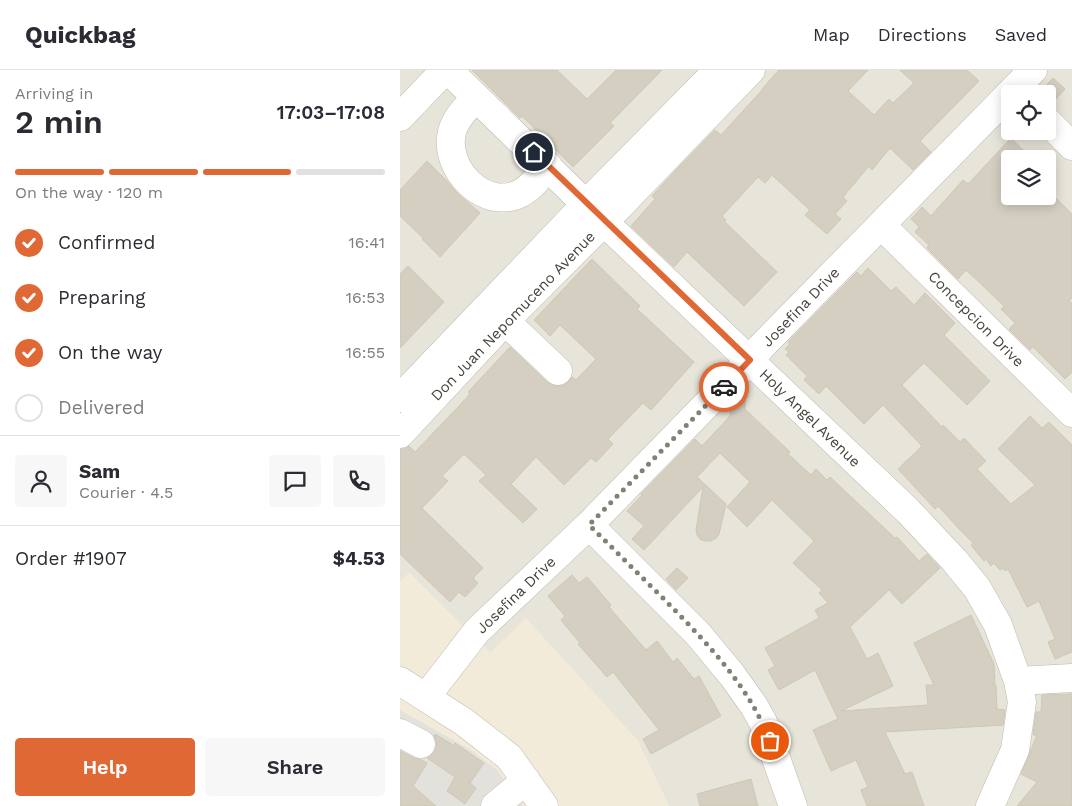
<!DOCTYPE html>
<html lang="en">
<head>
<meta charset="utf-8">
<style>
	body { margin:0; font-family:"Work Sans",sans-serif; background:#f7f7f7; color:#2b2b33; height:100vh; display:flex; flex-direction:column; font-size:19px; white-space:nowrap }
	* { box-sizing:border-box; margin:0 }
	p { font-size:16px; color:#7c7c81 }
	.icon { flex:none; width:28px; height:28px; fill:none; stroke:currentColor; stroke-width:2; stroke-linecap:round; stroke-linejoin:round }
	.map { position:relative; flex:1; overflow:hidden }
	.drawer { display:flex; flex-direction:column; background:#fff; width:400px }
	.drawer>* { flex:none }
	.fabs { position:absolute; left:601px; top:15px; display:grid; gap:10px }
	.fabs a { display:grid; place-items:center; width:55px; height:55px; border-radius:5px; background:#fff; box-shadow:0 2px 12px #0003; font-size:25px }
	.pin { position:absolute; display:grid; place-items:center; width:42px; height:42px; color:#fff; margin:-21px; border:2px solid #fff; border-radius:50%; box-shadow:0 1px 5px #0007 }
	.courier { position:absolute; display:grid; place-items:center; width:50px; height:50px; margin:-25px; border:4px solid #e06835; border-radius:50%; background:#fff; color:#222; box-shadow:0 1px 6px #0007 }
	.overview em { font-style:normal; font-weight:600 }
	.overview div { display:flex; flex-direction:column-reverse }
	.overview { display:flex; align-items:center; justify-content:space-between; height:85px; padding:0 15px }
	h1 { font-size:32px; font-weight:600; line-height:38px }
	.bar { display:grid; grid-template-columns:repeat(4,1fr); gap:8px 5px; align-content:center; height:60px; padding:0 15px }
	.bar i { height:6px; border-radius:4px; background:#e1e1e2 }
	.bar .selected { background:#e06835 }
	.bar p { grid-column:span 4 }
	.line { display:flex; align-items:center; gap:12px; padding:0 15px; border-top:1px solid #e1e1e2 }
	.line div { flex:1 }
	.round { display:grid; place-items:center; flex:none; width:52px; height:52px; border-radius:5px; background:#f7f7f7 }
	ol { padding:0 15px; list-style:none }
	li { display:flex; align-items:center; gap:15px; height:55px }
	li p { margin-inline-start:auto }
	li .icon { padding:5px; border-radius:50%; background:#e06835; color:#fff; stroke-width:4 }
	li:last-child { color:#7c7c81 }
	li i { width:28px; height:28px; border:2px solid #e1e1e2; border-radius:50% }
	.cta { display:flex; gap:10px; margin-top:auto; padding:10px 15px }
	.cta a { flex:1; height:58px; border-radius:5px; background:#e06835; color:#fff; font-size:20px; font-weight:600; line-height:58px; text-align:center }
	.cta a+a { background:#f7f7f7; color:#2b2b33 }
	header { display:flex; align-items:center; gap:30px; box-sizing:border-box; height:70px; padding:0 25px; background:#fff; border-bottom:1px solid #e1e1e2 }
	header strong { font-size:24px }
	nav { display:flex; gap:28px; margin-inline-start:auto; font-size:18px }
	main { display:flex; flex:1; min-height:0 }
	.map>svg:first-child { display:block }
	.residential { fill:#e7e4d9; fill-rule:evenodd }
	.commercial { fill:#f2ebd9 }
	.industrial { fill:#e3e1dc }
	.building { fill:#d4cfc1; stroke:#cdc8b5 }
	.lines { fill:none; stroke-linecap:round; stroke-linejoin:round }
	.minor-casing { stroke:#bebbae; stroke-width:29 }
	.minor { stroke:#fff; stroke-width:28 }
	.done { stroke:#838077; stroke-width:5; stroke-dasharray:0 9 }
	.route { stroke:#e06835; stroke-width:6 }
	.labels { text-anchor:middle; stroke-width:4; stroke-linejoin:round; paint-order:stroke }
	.street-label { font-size:15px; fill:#464339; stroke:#fff }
</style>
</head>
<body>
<header>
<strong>Quickbag</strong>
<nav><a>Map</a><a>Directions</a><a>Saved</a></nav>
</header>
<main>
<section class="drawer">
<div class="overview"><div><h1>2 min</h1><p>Arriving in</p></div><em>17:03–17:08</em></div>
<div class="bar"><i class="selected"></i><i class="selected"></i><i class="selected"></i><i></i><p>On the way · 120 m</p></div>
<ol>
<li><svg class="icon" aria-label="check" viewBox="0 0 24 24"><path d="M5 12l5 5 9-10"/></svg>Confirmed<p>16:41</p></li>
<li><svg class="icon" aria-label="check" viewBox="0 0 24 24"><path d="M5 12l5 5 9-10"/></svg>Preparing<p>16:53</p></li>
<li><svg class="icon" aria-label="check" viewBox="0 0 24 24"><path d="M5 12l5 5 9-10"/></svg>On the way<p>16:55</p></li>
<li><i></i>Delivered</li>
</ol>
<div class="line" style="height:90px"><a class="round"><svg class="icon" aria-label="person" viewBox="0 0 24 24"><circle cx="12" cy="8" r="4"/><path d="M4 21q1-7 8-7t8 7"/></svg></a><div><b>Sam</b><p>Courier · 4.5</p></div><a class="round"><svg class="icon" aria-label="chat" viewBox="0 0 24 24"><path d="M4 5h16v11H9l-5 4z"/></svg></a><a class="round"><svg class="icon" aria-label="phone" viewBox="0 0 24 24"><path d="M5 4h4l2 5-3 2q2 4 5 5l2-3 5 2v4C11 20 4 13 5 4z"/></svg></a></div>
<div class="line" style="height:65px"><div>Order #1907</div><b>$4.53</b></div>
<div class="cta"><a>Help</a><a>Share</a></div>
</section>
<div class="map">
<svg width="672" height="736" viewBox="0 0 672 736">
	<rect width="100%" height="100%" fill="#f3f2eb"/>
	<path class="residential" d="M0 0H672V736H269L237 670 126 549 91 584 9 503 0 512ZM610 24H648V61H610ZM610 89H648V126H610Z"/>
	<path class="commercial" d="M9 503 90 583 126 548 237 670 269 736H0V512Z"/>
	<path class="industrial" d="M0 640 69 679 97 700 124 736H0Z"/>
	<path class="building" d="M72 0H157L187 29 216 0H262L210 53 214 56 173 97 122 46 120 48Z
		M379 0H468L448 21 474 45 489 29 493 33 514 13 500 0H567L579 11 520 71 531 82 513 100 490 78 472 100 469 96 443 127 447 131 435 144 441 149 427 164 405 145 410 140 372 105 365 113 358 107 322 146 326 150 324 151 377 202 344 236 287 182 274 197 231 156 255 129 252 126 277 99 315 60 321 65 363 19H362Z
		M653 8 665 19 653 32 648 27V24H644L641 21Z
		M611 68 632 89H610V126H654L672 144V228L669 231 672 233V302L665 309 633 277 630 280 609 259 615 253 601 239 604 236 580 213 566 200 558 209 527 178 529 175 515 162 519 157 511 149 522 137 531 146 563 110 568 114Z
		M27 91 46 110 57 123 80 143 40 187 22 169 23 168 0 146V120Z
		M192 189 240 236 237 239 294 292 251 340 243 333 208 369 213 374 196 392 191 388 164 415 136 387 111 414 137 439 123 453 79 411 86 405 64 384 42 406 48 411 22 438 83 498 73 508 78 513 65 527 59 522 50 532 0 484V379H5L9 376 15 382 58 337 70 324 68 322 110 277 147 312 154 316H163L169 312 172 307 176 310 196 289 160 255 150 266 134 250Z
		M8 196 44 232 0 278V204Z
		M468 198 491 221 496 217 514 235 525 223 555 253 544 265 590 311 567 335 524 293 502 315 542 357 543 355 560 372 564 368 586 391 577 399 611 434 635 415 598 379 630 346 642 358 649 352 672 375V582L655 589 648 572 655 569 639 531 627 537 608 499 605 501 603 498 600 500 594 493 591 496 586 489 584 491 571 475 573 473 561 461 538 436 535 439 498 399 522 376 483 335 464 354 426 316 419 324 404 310 407 306 386 285 389 282 385 279 390 274 388 272 457 202 461 206Z
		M336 327H345V339L390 382 388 384 411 405 416 399 427 410 430 407 495 468 497 467 519 491 527 484 540 498 502 534 489 520 450 557 467 589 478 583 493 616 441 641 528 635 526 615H534L514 573 571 545 594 594 595 613 592 614 596 615 597 639 605 640 603 655 485 662 505 704 512 702 524 736H467L461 720 468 717 456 690 431 701 413 660 438 649 415 600 379 620 368 600 375 596 365 578 419 548 415 540 428 533 419 523 422 520 393 493 414 471 372 430 347 457 327 437 350 412 320 383 297 407 326 434 319 464 316 468 311 471H306L301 470 297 465 296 460 303 417 244 480 232 469 244 456 227 441 242 425 241 424 295 369 302 376 330 346V333Z
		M277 498 288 508 276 520 266 509Z
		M172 505 179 513 187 507 211 535 209 537 246 580 257 571 273 592 277 588 294 609 299 606 321 646 251 684 243 669 259 660 213 602 207 607 178 574 180 573 161 550 165 546 148 526Z
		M672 624V736H617L637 712 621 704 637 665H633L636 642H641L642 625Z
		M35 664 53 675 55 673 84 693 70 713 76 718 65 734 47 721 55 707 27 688 30 687 35 681 37 674 34 666Z
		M0 681 14 688 21 690 27 693 13 716 36 736H0Z
		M351 709 358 736H300L297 724Z"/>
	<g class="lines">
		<defs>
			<path id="minor" d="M48 0 204 152 508 441 554 490 577 518 598 555 618 611 622 632 615 680 590 736
				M76 27C67 38 55 48 52 62 43 98 84 142 121 123 132 117 140 106 148 96
				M0 47 45 0
				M648 52 672 76
				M481 155 672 343
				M105 251 158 301
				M0 328 186 134 318 0
				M0 364 105 251 204 152 351 0
				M189 455 298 564 332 605 354 636 363 652 393 736
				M0 611 64 652 109 687 144 736
				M618 611 672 608
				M26 627 77 561 189 455 350 290 361 277 633 0
				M0 663 21 674
				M95 736 126 710"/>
		</defs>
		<use href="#minor" class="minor-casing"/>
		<use href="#minor" class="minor"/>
	</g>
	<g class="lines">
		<path class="done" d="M324 317 189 455C213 478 236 502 260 525 302 568 348 613 370 671"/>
		<path class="route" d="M134 82 350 290 324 317"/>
	</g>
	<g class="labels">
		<g class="street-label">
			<text transform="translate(401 237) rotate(-46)" y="5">Josefina Drive</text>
			<text transform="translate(113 246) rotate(-46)" y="5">Don Juan Nepomuceno Avenue</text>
			<text transform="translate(576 249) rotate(45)" y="5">Concepcion Drive</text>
			<text transform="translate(410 348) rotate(44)" y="5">Holy Angel Avenue</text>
			<text transform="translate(116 525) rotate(-44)" y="5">Josefina Drive</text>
		</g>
	</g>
</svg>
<div class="fabs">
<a><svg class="icon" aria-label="locate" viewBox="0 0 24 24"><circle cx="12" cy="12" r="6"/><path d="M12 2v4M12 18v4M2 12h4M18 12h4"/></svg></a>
<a><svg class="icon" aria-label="layers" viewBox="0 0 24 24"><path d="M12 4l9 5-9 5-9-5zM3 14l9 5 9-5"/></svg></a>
</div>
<div class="pin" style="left:370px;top:671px;background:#ea580c"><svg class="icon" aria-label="bag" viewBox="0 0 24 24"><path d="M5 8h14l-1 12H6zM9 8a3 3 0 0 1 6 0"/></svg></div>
<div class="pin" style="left:134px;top:82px;background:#1f2937"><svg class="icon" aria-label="home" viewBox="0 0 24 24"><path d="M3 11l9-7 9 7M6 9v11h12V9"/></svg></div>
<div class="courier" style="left:324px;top:317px"><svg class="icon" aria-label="car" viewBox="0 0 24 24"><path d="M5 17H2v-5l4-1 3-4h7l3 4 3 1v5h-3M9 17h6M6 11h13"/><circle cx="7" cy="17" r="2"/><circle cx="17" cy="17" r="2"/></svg></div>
</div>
</main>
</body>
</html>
